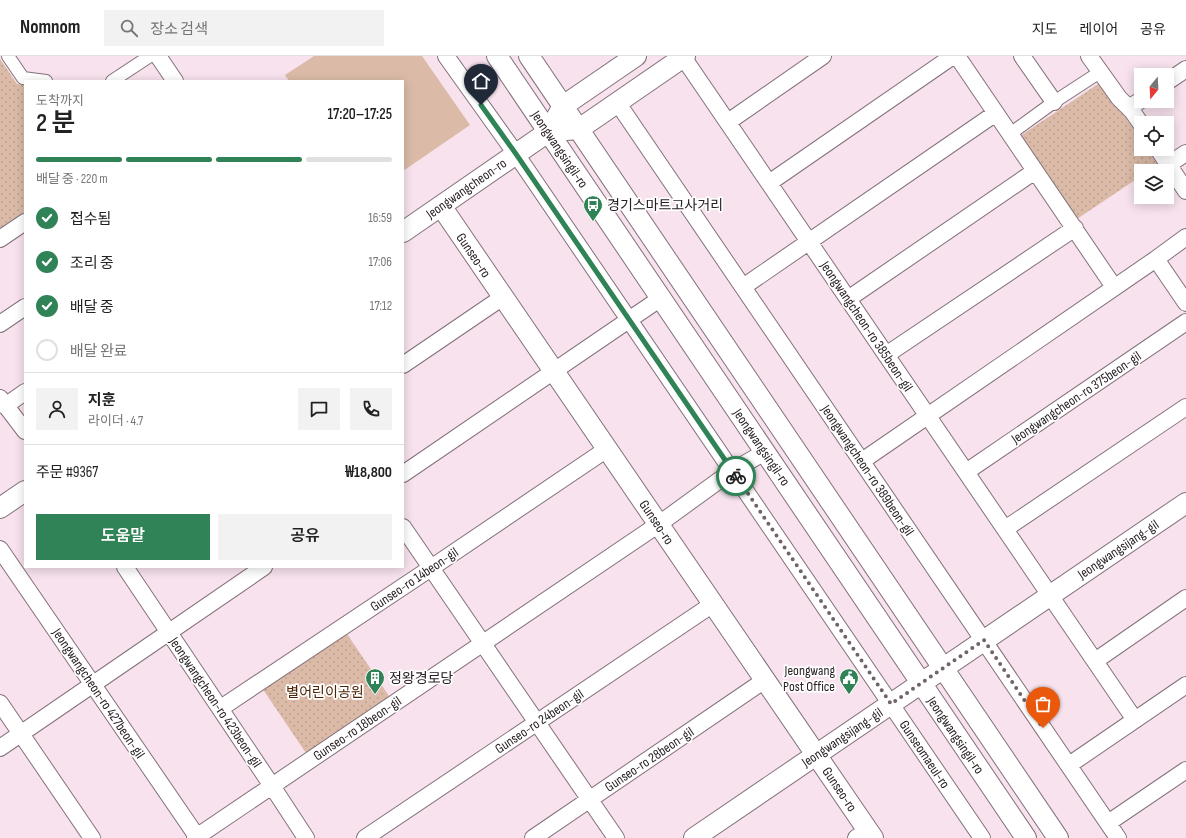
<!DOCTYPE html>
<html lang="ko">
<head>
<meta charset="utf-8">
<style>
	body { margin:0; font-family:"Sofia Sans Condensed","Noto Sans KR",sans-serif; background:#f2f2f2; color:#222; height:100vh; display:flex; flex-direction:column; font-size:15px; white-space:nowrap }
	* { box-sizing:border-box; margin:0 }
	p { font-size:13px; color:#767676 }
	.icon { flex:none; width:22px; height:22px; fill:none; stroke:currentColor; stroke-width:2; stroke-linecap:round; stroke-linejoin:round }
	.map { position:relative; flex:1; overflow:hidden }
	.sheet { position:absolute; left:24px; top:24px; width:380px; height:488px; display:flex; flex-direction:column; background:#fff; border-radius:0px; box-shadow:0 2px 10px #0003 }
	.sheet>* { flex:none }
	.needle { width:26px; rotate:198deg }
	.tools { position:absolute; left:1134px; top:12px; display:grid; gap:8px }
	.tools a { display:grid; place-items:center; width:40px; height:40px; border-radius:0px; background:#fff; box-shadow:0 2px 10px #0003; font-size:20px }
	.pin { position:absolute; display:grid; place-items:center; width:34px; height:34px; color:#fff; margin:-41px -17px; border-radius:50% 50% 50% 0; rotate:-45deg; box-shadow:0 0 4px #0007 }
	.pin .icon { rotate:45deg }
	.courier { position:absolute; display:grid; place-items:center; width:40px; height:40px; margin:-20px; border:3px solid #308356; border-radius:50%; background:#fff; color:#222; box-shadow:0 1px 5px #0007 }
	.summary em { font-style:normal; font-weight:600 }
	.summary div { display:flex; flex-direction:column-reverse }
	.summary { display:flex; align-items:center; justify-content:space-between; height:68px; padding:0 12px }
	h1 { font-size:26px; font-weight:600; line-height:30px }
	.bar { display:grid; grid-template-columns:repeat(4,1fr); gap:6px 4px; align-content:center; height:48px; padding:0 12px }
	.bar i { height:5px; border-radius:3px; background:#e0e0e0 }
	.bar .selected { background:#308356 }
	.bar p { grid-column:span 4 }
	.line { display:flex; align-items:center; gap:10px; padding:0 12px; border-top:1px solid #e0e0e0 }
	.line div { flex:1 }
	.round { display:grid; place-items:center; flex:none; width:42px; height:42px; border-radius:0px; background:#f2f2f2 }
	ol { padding:0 12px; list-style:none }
	li { display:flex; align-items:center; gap:12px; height:44px }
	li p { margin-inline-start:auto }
	li .icon { padding:4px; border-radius:50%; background:#308356; color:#fff; stroke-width:4 }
	li:last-child { color:#767676 }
	li i { width:22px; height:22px; border:2px solid #e0e0e0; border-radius:50% }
	.primary-button { display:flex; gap:8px; margin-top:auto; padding:8px 12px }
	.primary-button a { flex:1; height:46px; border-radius:0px; background:#308356; color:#fff; font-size:16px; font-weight:600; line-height:46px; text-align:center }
	.primary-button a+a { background:#f2f2f2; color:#222 }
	header { display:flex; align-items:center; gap:24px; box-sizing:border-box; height:56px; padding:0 20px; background:#fff; border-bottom:1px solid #e0e0e0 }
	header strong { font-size:19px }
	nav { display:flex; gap:22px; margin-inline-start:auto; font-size:14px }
	.search { width:280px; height:36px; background:#f2f2f2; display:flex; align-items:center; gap:10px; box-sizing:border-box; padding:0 14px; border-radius:0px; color:#767676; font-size:15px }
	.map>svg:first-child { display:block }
	.grass { fill:#dbbba8 }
	.park { fill:url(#park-dots) }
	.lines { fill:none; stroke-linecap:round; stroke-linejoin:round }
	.pedestrian-casing { stroke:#84717b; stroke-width:14 }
	.minor-casing { stroke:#84717b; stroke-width:18 }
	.tertiary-casing { stroke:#84717b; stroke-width:22 }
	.pedestrian { stroke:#fff; stroke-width:12 }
	.minor { stroke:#fff; stroke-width:16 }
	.tertiary { stroke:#fff; stroke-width:20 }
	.done { stroke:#70646a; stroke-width:4; stroke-dasharray:0 7.2 }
	.route { stroke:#308356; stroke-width:5 }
	.labels { text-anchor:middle; stroke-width:3.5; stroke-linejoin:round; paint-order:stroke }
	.street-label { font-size:14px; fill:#282024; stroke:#fff }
	.poi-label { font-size:14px; fill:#282024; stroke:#fff; text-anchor:start }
	.park-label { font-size:14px; fill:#4d2506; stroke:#fff }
</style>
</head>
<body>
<header>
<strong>Nomnom</strong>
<div class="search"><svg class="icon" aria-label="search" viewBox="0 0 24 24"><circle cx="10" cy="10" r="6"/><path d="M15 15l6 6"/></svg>장소 검색</div>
<nav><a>지도</a><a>레이어</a><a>공유</a></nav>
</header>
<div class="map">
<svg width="1186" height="782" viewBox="0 0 1186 782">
	<defs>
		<pattern id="park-dots" width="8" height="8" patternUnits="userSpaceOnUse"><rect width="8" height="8" fill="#dbbba8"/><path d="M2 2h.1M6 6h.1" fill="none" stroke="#bca090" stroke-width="1.8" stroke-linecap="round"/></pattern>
	</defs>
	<rect width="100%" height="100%" fill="#f7e2ed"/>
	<path class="grass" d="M314 0H422L470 69 403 115V25H289L285 19Z"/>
	<path class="park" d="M0 3 17 28 25 29V161L0 178Z
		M1101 26 1141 84V93H1147L1158 109 1148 115H1141V120L1077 163 1020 80Z
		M345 575 389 640 306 697 262 632Z"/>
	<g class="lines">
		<defs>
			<path id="pedestrian" d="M8 0 23 22 46 25
				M112 25 150 0
				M1010 78 1054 46 1100 16"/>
			<path id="minor" d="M158 0 175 25
				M446 0 516 98 982 782
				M957 0 1114 231
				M1022 0 1054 46
				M1089 0 1119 42 1132 55 1141 68
				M683 1 1135 664
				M1167 26 1186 13
				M617 46 1118 782
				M1129 52 1141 44
				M728 66 823 0
				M1158 93 1186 135
				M1168 109 1186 97
				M769 127 953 0
				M0 183 25 166
				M1156 203 1186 181
				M743 231 996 57
				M848 243 1035 115
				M0 268 25 251
				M886 299 1075 172
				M403 309 503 241
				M0 342 25 375
				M5 350 25 336
				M862 405 1156 203 1186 247
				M966 416 1186 266
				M403 418 661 242
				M403 471 616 782
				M1005 473 1186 351
				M0 493 198 782
				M125 511 272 730 306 782
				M1095 605 1186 542
				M0 647 92 782
				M221 652 431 512 607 393
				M0 692C88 632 176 571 264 511
				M1069 709 1186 629
				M1108 767 1186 714
				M195 782 659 468 732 415 765 396
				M365 782 713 548
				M533 782 765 624
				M856 782 868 774"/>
			<path id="tertiary" d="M497 0 1026 782
				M529 0 1058 782
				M566 74 579 73 685 0
				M441 150 873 782
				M403 176 548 76 563 50 636 0
				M0 452 25 435
				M694 782 1186 447"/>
		</defs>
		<use href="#pedestrian" class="pedestrian-casing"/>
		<use href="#minor" class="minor-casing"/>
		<use href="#tertiary" class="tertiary-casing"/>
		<use href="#pedestrian" class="pedestrian"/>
		<use href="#minor" class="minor"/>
		<use href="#tertiary" class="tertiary"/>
	</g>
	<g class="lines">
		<path class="done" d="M736 420 891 648 984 584 1043 672"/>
		<path class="route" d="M481 49 516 98 736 420"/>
	</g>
	<defs>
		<symbol id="bus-pin" viewBox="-11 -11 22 30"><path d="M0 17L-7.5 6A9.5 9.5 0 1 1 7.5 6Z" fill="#308356" stroke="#fff"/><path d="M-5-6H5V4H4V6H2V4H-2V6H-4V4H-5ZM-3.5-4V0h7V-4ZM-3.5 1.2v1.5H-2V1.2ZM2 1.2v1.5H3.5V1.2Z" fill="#fff"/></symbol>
		<symbol id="building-pin" viewBox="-11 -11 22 30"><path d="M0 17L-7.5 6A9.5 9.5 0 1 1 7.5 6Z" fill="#308356" stroke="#fff"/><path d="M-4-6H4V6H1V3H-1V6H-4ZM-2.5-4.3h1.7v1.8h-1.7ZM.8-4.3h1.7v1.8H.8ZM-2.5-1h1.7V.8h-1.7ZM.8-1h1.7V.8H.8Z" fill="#fff"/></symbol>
		<symbol id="civic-pin" viewBox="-11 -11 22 30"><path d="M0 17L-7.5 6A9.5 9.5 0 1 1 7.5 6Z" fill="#308356" stroke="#fff"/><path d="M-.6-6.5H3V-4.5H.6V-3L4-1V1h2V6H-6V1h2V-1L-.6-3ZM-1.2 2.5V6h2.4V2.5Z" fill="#fff"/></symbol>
	</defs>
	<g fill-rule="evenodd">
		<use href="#bus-pin" x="582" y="138" width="22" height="30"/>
		<use href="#building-pin" x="364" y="611" width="22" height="30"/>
		<use href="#civic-pin" x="838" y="611" width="22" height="30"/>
	</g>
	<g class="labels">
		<g class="street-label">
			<text transform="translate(560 93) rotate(56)" y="5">Jeongwangsingil-ro</text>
			<text transform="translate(466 132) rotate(-35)" y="5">Jeongwangcheon-ro</text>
			<text transform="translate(474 199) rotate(56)" y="5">Gunseo-ro</text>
			<text transform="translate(867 270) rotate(56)" y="5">Jeongwangcheon-ro 385beon-gil</text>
			<text transform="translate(1076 341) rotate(-34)" y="5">Jeongwangcheon-ro 375beon-gil</text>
			<text transform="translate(762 391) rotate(56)" y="5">Jeongwangsingil-ro</text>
			<text transform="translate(868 414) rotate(56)" y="5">Jeongwangcheon-ro 389beon-gil</text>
			<text transform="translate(657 466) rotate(56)" y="5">Gunseo-ro</text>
			<text transform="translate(1118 493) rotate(-34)" y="5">Jeongwangsijang-gil</text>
			<text transform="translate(414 523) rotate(-34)" y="5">Gunseo-ro 14beon-gil</text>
			<text transform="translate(99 637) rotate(56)" y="5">Jeongwangcheon-ro 427beon-gil</text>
			<text transform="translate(216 646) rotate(56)" y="5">Jeongwangcheon-ro 423beon-gil</text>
			<text transform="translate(539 665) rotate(-34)" y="5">Gunseo-ro 24beon-gil</text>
			<text transform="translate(357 672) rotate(-34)" y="5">Gunseo-ro 18beon-gil</text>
			<text transform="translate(956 679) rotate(56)" y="5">Jeongwangsingil-ro</text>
			<text transform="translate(842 681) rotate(-34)" y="5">Jeongwangsijang-gil</text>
			<text transform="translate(925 698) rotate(56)" y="5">Gunseomaeul-ro</text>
			<text transform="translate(649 703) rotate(-34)" y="5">Gunseo-ro 28beon-gil</text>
			<text transform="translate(840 733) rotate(56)" y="5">Gunseo-ro</text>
		</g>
		<g class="poi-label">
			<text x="607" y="154">경기스마트고사거리</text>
			<text x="835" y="619" text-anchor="end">Jeongwang<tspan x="835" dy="16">Post Office</tspan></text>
			<text x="389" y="627">정왕경로당</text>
		</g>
		<g class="park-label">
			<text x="325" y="641">별어린이공원</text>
		</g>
	</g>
</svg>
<div class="tools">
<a><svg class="needle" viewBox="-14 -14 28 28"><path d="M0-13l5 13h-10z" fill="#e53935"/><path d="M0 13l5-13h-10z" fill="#767676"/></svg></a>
<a><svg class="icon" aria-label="locate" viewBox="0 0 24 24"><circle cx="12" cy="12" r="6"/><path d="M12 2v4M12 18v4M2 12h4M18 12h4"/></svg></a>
<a><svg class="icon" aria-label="layers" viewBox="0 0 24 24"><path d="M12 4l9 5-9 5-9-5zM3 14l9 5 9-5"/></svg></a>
</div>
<div class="pin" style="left:1043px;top:672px;background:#ea580c"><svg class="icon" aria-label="bag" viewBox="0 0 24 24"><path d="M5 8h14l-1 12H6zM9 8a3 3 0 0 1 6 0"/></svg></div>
<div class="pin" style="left:481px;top:49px;background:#1f2937"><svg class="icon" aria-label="home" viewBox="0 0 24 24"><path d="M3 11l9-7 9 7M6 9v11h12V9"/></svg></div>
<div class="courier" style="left:736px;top:420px"><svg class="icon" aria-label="bike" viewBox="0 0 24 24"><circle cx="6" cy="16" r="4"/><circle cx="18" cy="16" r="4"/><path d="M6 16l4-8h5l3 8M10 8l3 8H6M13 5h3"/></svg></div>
<section class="sheet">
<div class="summary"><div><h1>2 분</h1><p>도착까지</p></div><em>17:20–17:25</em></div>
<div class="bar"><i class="selected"></i><i class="selected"></i><i class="selected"></i><i></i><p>배달 중 · 220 m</p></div>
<ol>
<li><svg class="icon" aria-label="check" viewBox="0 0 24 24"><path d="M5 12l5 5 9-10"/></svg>접수됨<p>16:59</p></li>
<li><svg class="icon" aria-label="check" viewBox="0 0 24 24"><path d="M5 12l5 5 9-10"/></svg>조리 중<p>17:06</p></li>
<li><svg class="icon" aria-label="check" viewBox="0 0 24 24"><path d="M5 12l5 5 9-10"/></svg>배달 중<p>17:12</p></li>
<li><i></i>배달 완료</li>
</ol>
<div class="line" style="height:72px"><a class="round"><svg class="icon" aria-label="person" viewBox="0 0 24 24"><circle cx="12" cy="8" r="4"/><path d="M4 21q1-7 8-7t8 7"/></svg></a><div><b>지훈</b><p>라이더 · 4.7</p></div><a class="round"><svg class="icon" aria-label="chat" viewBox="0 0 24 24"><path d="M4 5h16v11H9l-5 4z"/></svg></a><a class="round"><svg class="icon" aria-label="phone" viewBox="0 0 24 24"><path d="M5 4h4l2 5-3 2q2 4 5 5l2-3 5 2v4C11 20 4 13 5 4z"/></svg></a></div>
<div class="line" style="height:52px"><div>주문 #9367</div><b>₩18,800</b></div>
<div class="primary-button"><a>도움말</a><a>공유</a></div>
</section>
</div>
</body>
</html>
